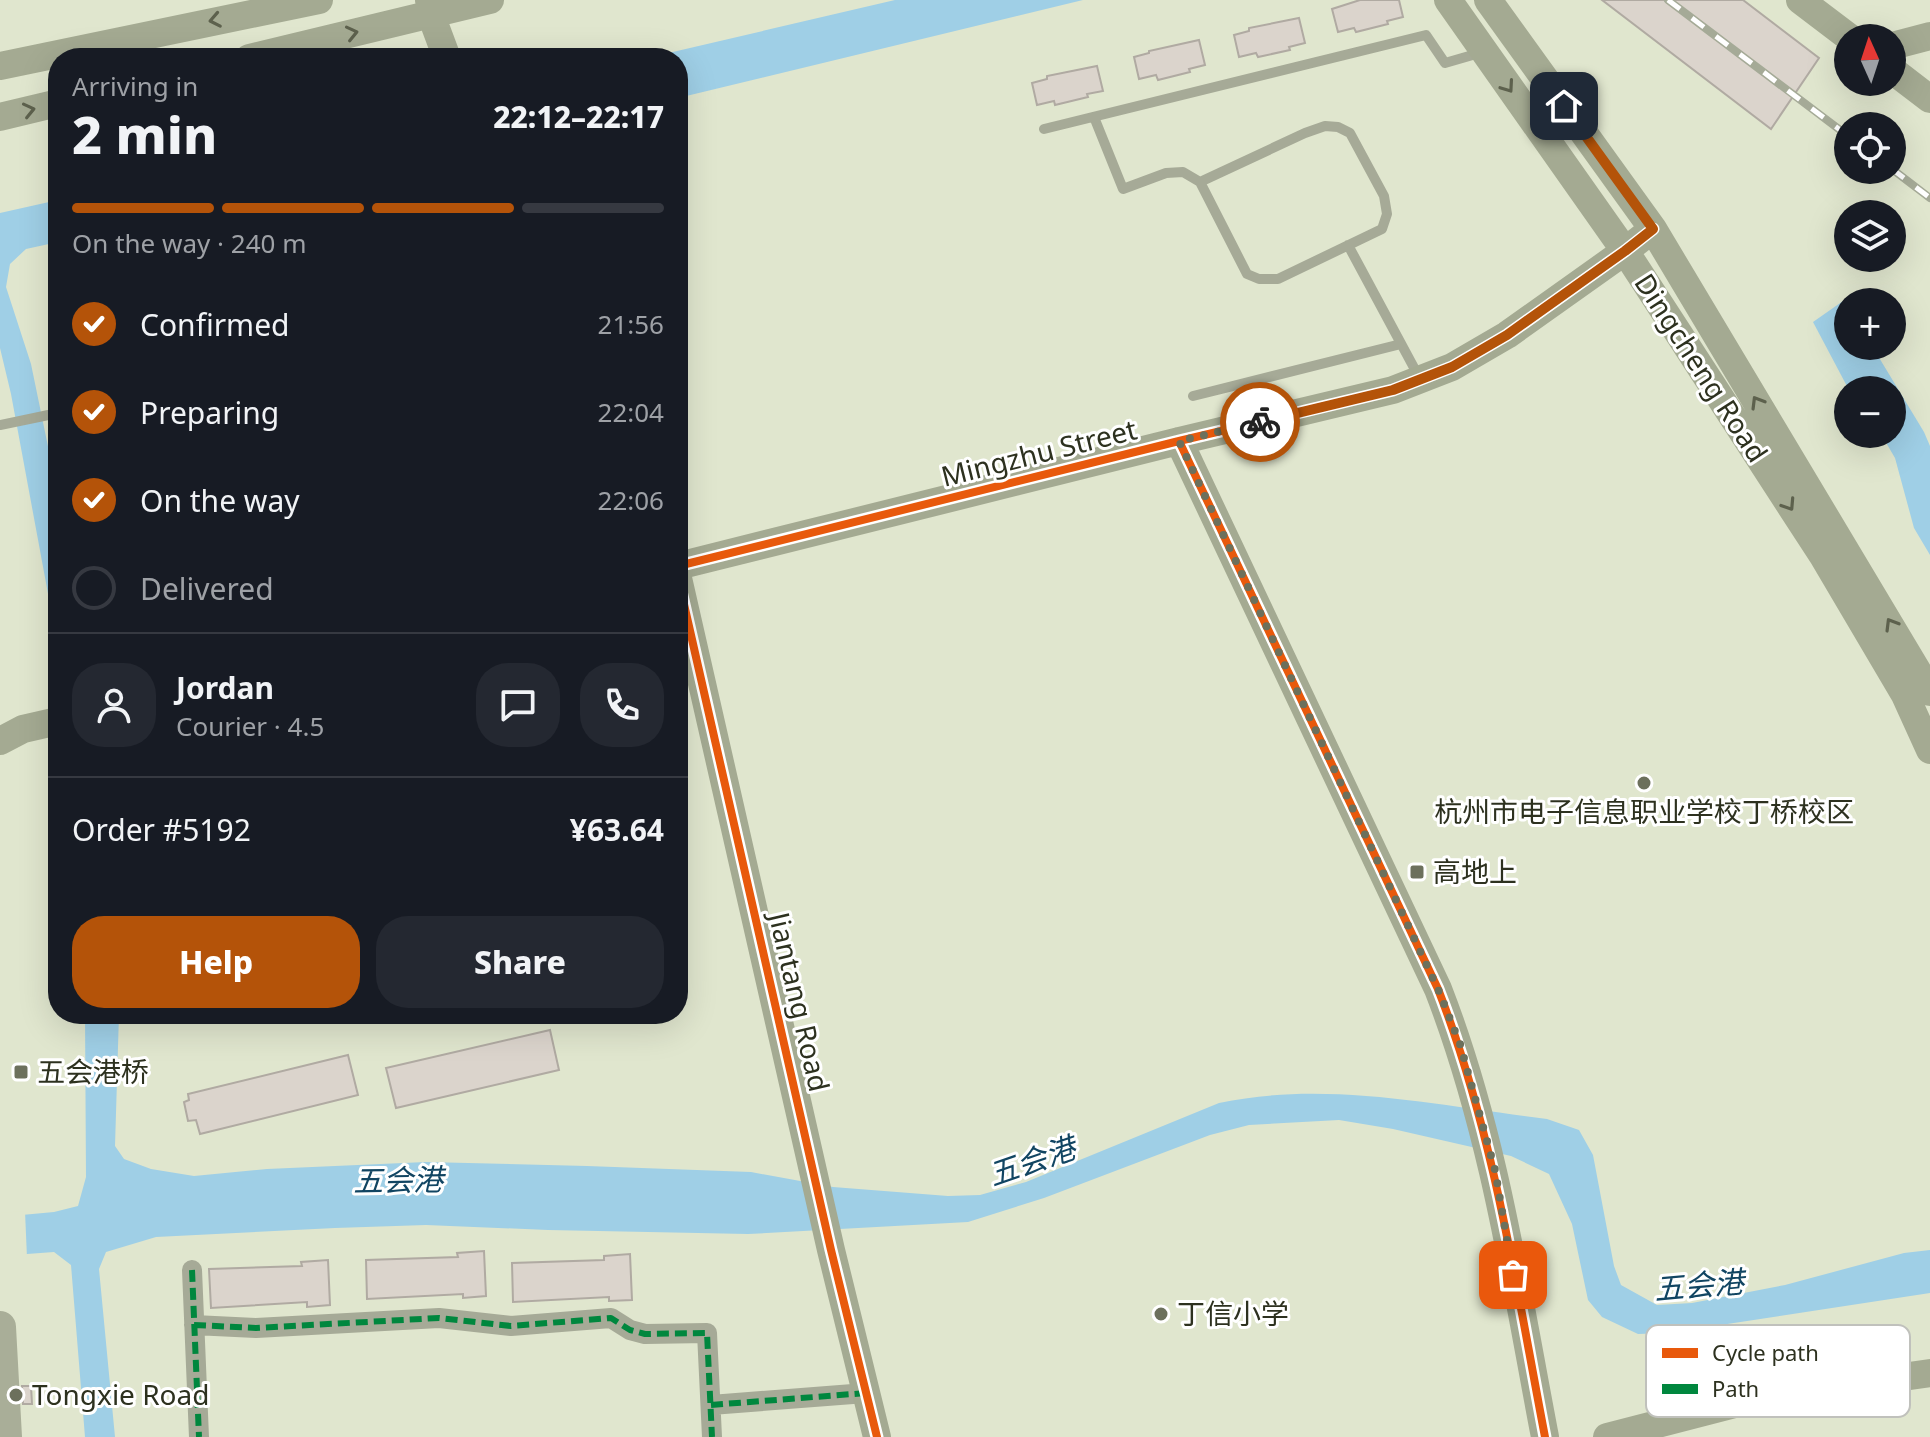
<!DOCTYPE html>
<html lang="en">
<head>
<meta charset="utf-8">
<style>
	body { margin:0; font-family:"Noto Sans","Noto Sans SC",sans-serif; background:#242831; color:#f1f3f6; height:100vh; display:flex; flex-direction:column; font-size:30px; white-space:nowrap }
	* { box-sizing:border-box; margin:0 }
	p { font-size:26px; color:#9ea1a6 }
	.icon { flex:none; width:44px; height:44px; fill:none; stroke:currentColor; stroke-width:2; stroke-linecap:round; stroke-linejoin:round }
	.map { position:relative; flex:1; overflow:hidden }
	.side { position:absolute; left:48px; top:48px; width:640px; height:976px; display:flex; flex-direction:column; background:#171b24; border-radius:32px; box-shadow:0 8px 32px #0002 }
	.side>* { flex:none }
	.needle { width:52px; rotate:357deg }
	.controls { position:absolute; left:1834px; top:24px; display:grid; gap:16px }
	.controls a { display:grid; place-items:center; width:72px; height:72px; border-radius:50%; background:#171b24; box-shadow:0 8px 32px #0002; font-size:40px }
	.pin { position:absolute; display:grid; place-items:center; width:68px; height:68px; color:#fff; margin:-34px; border-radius:16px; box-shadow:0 4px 12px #0006 }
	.courier { position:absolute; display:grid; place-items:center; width:80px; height:80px; margin:-40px; border:6px solid #b45309; border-radius:50%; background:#fff; color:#222; box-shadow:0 2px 10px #0007 }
	.headline em { font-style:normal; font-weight:800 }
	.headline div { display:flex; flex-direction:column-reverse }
	.headline { display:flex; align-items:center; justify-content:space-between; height:136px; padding:0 24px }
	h1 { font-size:52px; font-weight:800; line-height:60px }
	.bar { display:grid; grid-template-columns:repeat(4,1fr); gap:12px 8px; align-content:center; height:96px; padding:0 24px }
	.bar i { height:10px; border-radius:6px; background:#363941 }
	.bar .active { background:#b45309 }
	.bar p { grid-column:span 4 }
	.line { display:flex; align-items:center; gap:20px; padding:0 24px; border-top:2px solid #363941 }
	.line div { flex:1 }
	.round { display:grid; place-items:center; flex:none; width:84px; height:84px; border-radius:32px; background:#242831 }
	ol { padding:0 24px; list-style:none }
	li { display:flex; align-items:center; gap:24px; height:88px }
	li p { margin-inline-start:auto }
	li .icon { padding:8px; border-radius:50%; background:#b45309; color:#fff; stroke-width:4 }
	li:last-child { color:#9ea1a6 }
	li i { width:44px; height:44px; border:4px solid #363941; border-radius:50% }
	.action { display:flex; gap:16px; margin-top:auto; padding:16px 24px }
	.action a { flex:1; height:92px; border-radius:32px; background:#b45309; color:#fff; font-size:32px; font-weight:800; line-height:92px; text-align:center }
	.action a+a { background:#242831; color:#f1f3f6 }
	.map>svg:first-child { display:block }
	.water { fill:#9fcfe6 }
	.pier { fill:#e0e6ce }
	.building { fill:#dbd4cc; stroke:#b0aaa2; stroke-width:2 }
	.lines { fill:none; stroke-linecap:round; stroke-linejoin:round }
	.lane { stroke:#a6aa97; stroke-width:10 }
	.street { stroke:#a6aa97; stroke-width:20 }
	.secondary { stroke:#a4aa92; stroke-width:28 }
	.primary { stroke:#a9ae98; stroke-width:32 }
	.rail-casing { stroke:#a5aa97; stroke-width:8 }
	.rail { stroke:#fff; stroke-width:5; stroke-dasharray:15; stroke-linecap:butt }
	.quiet { stroke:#00873e; stroke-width:6; stroke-dasharray:12 6; stroke-linecap:butt }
	.cycleway-casing { stroke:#fff; stroke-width:13 }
	.cycleway { stroke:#e8590c; stroke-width:8 }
	.oneway { stroke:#5d614d }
	.done { stroke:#6c705c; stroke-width:8; stroke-dasharray:0 14.4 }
	.route { stroke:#b45309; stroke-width:10 }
	.poi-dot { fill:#6c705c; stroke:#fff; stroke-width:3 }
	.labels { text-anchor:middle; stroke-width:6; stroke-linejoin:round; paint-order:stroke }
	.street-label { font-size:28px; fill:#2d311f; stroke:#fff }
	.poi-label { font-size:28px; fill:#2d311f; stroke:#fff; text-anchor:start }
	.water-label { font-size:30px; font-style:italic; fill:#114562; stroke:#fff }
	.key { fill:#fff; stroke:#c0c1bc; stroke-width:2 }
	.key-label { font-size:22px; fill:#2d311f }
</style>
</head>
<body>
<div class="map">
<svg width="1930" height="1437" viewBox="0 0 1930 1437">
	<rect width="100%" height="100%" fill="#e0e6ce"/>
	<path class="water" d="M895 0H1083L678 98V58H647Z
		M58 200V242L26 249 10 264 6 287 31 364 58 495V665L54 626 11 394 0 348V213Z
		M1843 301 1848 303V346H1872L1924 432 1930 446V555L1914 528 1895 458 1881 434H1892V390H1849L1813 322Z
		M85 1014H119L115 1146 124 1159 151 1169 194 1176 267 1169 426 1162 587 1166 751 1172 833 1187 948 1196 980 1195 1026 1182 1219 1103C1327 1080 1439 1106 1547 1119L1579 1130 1593 1155 1614 1266 1621 1285 1657 1305 1692 1303 1785 1285 1904 1253 1930 1250V1293L1668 1333 1638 1334 1602 1317 1588 1300 1572 1224 1549 1174 1511 1156 1393 1129 1339 1120 1249 1125 1210 1135 1044 1198 968 1222 748 1234 548 1230 426 1225 335 1228 156 1237 106 1252 99 1269 115 1437H85L71 1265 54 1252 0 1256V1217L54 1212 78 1206 86 1177Z"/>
	<path class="pier" d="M25 1211 27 1258 0 1260V1213Z"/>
	<path class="building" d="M1360 0H1399L1403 17 1387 21 1388 24 1356 32 1354 28 1338 32 1332 9Z
		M1602 0H1743L1819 58 1771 129Z
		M1299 18 1305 43 1289 47 1290 50 1258 57 1256 53 1239 57 1234 35 1249 31V28Z
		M1199 40 1205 65 1189 69 1190 72 1158 80 1156 75 1139 79 1134 57 1149 53V51Z
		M1097 66 1103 91 1087 94 1088 97 1055 105 1054 101 1037 105 1032 83 1047 79V76Z
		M550 1030 559 1070 396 1108 386 1068Z
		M348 1055 358 1095 200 1134 196 1120 188 1121 184 1102 189 1100 188 1094Z
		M484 1251 486 1296 463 1298V1294L367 1299 366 1260 458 1257 457 1253Z
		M630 1254 632 1300 609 1301V1297L513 1302 512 1263 604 1260V1256Z
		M328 1260 330 1305 307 1307V1302L211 1308 209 1269 302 1266 301 1262Z
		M22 1386H31L32 1404H23Z"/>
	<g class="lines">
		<path class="lane" d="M1094 117 1123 189 1166 173 1183 172 1200 182 1247 274 1259 279H1278L1382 229 1387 214 1384 196 1350 133 1338 127 1325 126 1305 133 1200 182
			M1044 129 1426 35 1445 63 1483 52
			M1348 245 1419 377
			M1193 396 1401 344
			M0 425 58 413"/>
		<path class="street" d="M192 1270 199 1437
			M194 1325 256 1328 439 1318 511 1326 611 1318 630 1330 645 1334 707 1333 712 1437
			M711 1405 866 1393"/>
		<path class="secondary" d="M429 0 431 15 447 58
			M1448 0 1625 251 1823 556 1905 695 1930 750
			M1488 0 1653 229 1930 692
			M1800 0 1850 38
			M1892 46 1930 36
			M249 58 490 0
			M0 66 319 0
			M1892 70 1930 99
			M0 117 58 103
			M1179 441 1438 989C1494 1133 1516 1286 1545 1437
			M678 566 1179 441 1393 390 1452 367 1507 335 1625 251 1653 229
			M678 578 831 1250 877 1437
			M0 741 23 729 58 721
			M1607 1437 1762 1397 1930 1373"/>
		<path class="primary" d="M0 1327 6 1437"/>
		<defs>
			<path id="rail" d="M1668 0 1848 136
				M1892 169 1930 198"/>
		</defs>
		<use href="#rail" class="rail-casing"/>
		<use href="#rail" class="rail"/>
		<path class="quiet" d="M192 1270 199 1437
			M194 1325 256 1328 439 1318 511 1326 611 1318 630 1330 645 1334 707 1333 712 1437
			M711 1405 866 1393"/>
		<defs>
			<path id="cycleway" d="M1179 441 1438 989C1494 1133 1516 1286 1545 1437
				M678 566 1179 441 1393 390 1452 367 1507 335 1625 251 1653 229
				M678 578 831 1250 877 1437"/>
		</defs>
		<use href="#cycleway" class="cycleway-casing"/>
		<use href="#cycleway" class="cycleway"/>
	</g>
	<defs><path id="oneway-chevron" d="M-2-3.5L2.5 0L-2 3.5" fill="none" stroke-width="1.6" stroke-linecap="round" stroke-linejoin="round" transform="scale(2)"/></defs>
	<g class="oneway">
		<use href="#oneway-chevron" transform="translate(215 20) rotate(169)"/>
		<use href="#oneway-chevron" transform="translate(352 33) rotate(-13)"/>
		<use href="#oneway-chevron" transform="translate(1508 87) rotate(55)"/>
		<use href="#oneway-chevron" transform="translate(29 110) rotate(-13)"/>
		<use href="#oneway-chevron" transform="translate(1757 402) rotate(-121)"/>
		<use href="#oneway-chevron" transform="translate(1789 505) rotate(57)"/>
		<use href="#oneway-chevron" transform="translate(1891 624) rotate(-121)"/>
	</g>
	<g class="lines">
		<path class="done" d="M1260 422 1179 441 1438 989 1460 1044 1495 1170 1513 1275"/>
		<path class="route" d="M1260 422 1393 390 1452 367 1507 335 1625 251 1653 229 1564 106"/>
	</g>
	<g class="poi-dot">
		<circle cx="1644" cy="783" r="8"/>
		<rect x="1409" y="864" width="16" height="16" rx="4"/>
		<rect x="13" y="1064" width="16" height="16" rx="4"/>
		<circle cx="1161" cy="1314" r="8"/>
		<circle cx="16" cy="1395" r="8"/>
	</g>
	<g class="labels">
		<g class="street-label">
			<text transform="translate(1701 368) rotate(57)" y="10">Dingcheng Road</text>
			<text transform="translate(1039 453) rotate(-14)" y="10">Mingzhu Street</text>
			<text transform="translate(799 1002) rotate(77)" y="10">Jiantang Road</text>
		</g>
		<g class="poi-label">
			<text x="1644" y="822" text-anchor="middle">杭州市电子信息职业学校丁桥校区</text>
			<text x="1433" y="882">高地上</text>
			<text x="37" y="1082">五会港桥</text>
			<text x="1177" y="1324">丁信小学</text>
			<text x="32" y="1405">Tongxie Road</text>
		</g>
		<g class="water-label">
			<text transform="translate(1032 1162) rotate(-19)" y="10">五会港</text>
			<text transform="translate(398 1181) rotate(-1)" y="10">五会港</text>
			<text transform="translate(1699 1286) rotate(-5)" y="10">五会港</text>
		</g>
	</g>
	<rect x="1646" y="1325" width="264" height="92" rx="12" class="key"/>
	<rect x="1662" y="1348" width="36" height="10" fill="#e8590c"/>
	<rect x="1662" y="1384" width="36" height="10" fill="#00873e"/>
	<g class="key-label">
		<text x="1712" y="1361">Cycle path</text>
		<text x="1712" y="1397">Path</text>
	</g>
</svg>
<div class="controls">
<a><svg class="needle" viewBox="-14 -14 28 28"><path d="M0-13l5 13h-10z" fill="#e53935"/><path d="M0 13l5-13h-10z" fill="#9ea1a6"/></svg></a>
<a><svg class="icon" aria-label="locate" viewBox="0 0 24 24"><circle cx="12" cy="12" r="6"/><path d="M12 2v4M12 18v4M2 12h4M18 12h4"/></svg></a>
<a><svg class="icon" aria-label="layers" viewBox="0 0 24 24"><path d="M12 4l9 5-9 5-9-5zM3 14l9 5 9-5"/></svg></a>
<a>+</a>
<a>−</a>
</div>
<div class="pin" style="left:1513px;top:1275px;background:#ea580c"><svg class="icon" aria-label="bag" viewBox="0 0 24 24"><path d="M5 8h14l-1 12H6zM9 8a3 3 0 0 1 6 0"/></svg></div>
<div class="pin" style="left:1564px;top:106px;background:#1f2937"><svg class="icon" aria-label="home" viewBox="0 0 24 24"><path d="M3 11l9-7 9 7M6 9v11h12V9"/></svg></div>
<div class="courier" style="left:1260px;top:422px"><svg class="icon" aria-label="bike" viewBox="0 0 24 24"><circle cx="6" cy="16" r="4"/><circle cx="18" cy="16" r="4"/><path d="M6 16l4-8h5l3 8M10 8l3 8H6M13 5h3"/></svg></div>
<section class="side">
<div class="headline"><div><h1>2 min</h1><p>Arriving in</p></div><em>22:12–22:17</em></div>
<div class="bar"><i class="active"></i><i class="active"></i><i class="active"></i><i></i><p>On the way · 240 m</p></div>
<ol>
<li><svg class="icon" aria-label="check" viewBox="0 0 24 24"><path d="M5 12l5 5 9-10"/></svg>Confirmed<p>21:56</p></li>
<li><svg class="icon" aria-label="check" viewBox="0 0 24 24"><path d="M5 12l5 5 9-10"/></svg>Preparing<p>22:04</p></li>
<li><svg class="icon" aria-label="check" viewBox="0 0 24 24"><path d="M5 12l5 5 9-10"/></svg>On the way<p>22:06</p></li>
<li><i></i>Delivered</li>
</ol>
<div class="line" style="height:144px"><a class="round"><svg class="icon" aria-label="person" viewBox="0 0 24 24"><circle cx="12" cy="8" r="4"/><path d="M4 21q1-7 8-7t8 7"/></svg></a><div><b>Jordan</b><p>Courier · 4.5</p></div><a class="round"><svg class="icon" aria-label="chat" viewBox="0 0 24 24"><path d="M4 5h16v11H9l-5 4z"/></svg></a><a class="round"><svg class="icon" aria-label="phone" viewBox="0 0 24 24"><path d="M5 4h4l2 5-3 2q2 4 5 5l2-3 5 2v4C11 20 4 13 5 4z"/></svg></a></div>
<div class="line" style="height:104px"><div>Order #5192</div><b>¥63.64</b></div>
<div class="action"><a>Help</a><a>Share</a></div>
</section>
</div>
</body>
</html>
